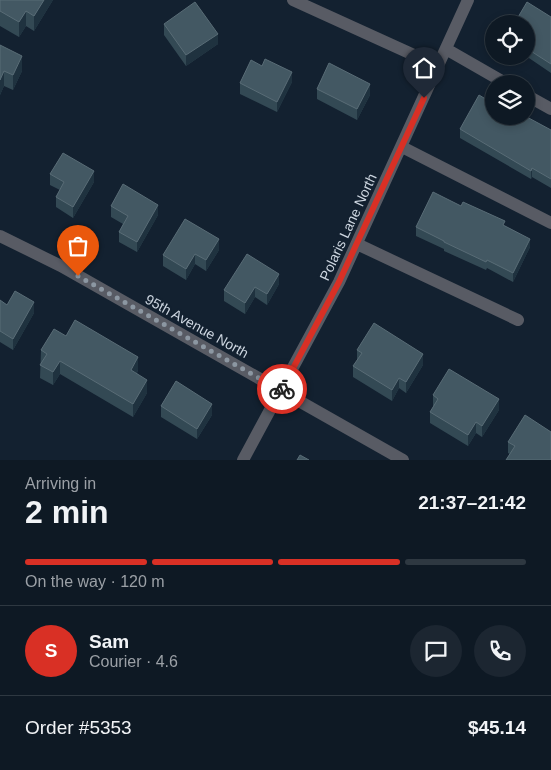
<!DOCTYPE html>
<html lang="en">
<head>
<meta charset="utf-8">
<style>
	body { margin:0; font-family:Helvetica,sans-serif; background:#1c2631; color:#f1f3f6; height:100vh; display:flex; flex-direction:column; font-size:19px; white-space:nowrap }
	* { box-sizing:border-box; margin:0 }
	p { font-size:16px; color:#9ba0a6 }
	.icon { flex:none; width:28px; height:28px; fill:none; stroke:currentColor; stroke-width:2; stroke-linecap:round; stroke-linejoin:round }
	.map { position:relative; height:460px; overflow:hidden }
	.details { display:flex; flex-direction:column; background:#0e1924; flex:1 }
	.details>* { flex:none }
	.fabs { position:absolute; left:485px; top:15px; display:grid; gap:10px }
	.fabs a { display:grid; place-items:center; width:50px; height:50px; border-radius:50%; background:#0e1924; box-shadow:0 2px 8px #0003,0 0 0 1px #2e3841; font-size:25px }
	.pin { position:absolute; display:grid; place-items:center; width:42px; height:42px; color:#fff; margin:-51px -21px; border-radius:50% 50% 50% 0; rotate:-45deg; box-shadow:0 0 5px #0007 }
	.pin .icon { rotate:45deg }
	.courier { position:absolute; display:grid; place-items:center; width:50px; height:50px; margin:-25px; border:4px solid #d93025; border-radius:50%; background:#fff; color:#222; box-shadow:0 1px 6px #0007 }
	.overview em { font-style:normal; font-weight:800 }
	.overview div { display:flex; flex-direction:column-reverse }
	.overview { display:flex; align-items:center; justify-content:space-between; height:85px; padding:0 25px }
	h1 { font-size:32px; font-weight:800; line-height:38px }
	.bar { display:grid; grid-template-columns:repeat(4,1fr); gap:8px 5px; align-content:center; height:60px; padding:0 25px }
	.bar i { height:6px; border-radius:4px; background:#2e3841 }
	.bar .on { background:#d93025 }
	.bar p { grid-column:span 4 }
	.line { display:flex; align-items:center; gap:12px; padding:0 25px; border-top:1px solid #2e3841 }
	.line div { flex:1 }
	.round { display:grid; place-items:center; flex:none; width:52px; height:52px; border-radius:26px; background:#1c2631 }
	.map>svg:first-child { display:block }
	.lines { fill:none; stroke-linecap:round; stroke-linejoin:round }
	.minor { stroke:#585b64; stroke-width:12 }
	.wall { fill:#334954 }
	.shaded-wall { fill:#1f323f }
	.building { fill:#435863; stroke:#596c76 }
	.done { stroke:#8c97a2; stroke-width:5; stroke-dasharray:0 9 }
	.route { stroke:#d93025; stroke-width:6 }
	.labels { text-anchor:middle; stroke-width:4; stroke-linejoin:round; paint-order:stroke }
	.street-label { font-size:14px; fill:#cdd6e0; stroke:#132130 }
</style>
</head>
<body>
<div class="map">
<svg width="551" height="460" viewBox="0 0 551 460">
	<rect width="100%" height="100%" fill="#132130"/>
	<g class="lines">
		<path class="minor" d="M293 0 438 66
			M446 49 507 84
			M526 95 551 109
			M402 147 551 223
			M0 236 61 266 403 460
			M357 244 518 320
			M243 460 339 282 468 0"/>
	</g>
	<path class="wall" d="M0 0H53L34 31 26 26 19 37 0 26Z
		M551 17V73L526 56V24Z
		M164 24 218 44 186 66 164 35Z
		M0 45 22 71 13 90 4 86 0 95Z
		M292 82 277 112 240 94V83Z
		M317 89 370 95 357 120 317 99Z
		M494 116 551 130V188L532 177 531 179 460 138V129Z
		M50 174 94 182 73 218 56 207V197L60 190 50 185Z
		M111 206 158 215 137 252 119 242V232L123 224 111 217Z
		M505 226 530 247 513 282 487 268 486 270 444 251V249L416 236V227Z
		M219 250 206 271 195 264 186 280 163 266V255Z
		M279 284 267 305 255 297 245 314 224 301V290Z
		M0 300 7 305 34 313 13 350 0 342Z
		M66 336 138 370 137 373 147 393 133 417 60 374 53 385 40 378 41 350Z
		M357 350 423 365 406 393 399 388 392 401 353 377V366L357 361Z
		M433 395 499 410 482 437 476 433 468 446 430 423V412L434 406H433Z
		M161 406 212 415 197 439 161 417Z
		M508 442 551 460H506L510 454 508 453Z"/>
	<path class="shaded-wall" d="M44 0H53L34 31V16Z
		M26 11V26L19 37V22Z
		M218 34V44L186 66V55Z
		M22 56V71L13 90V75Z
		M4 71V86L0 95V80Z
		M292 72V82L277 112V102Z
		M370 84V95L357 120V109Z
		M532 168V177L531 179V171Z
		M94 171V182L73 218V207Z
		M158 205V215L137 252V242Z
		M219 239V250L206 271V260Z
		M530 239V247L513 282V273Z
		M195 254V264L186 280V269Z
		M279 274V284L267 305V294Z
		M255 287V297L245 314V303Z
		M34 302V313L13 350V339Z
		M423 354V365L406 393V382Z
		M138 357V370L131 383V370Z
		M60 361V374L53 385V372Z
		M399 378V388L392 401V390Z
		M147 380V393L133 417V404Z
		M499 399V410L482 437V426Z
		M212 404V415L197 439V429Z
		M476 422V433L468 446V435Z"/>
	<path class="building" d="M0 0H44L34 16 26 11 19 22 0 11Z
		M195 2 218 34 186 55 164 24Z
		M527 2 551 17V64L526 48V24H514Z
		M0 45 22 56 13 75 4 71 0 80Z
		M265 59 292 72 277 102 240 83 251 60 262 66Z
		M329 63 370 84 357 109 317 89Z
		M479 95 494 104V116H525L551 130V179L532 168 531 171 460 129Z
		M63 153 94 171 73 207 56 197 64 182 50 174Z
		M123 184 158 205 137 242 119 232 128 216 111 206Z
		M433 192 461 206 463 202 505 221 503 225 530 239 513 273 487 260 486 262 444 242V241L416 227Z
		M185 219 219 239 206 260 195 254 186 269 163 255Z
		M247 254 279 274 267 294 255 287 245 303 224 290Z
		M15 291 34 302 13 339 0 331V300L7 305Z
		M75 320 138 357 131 370 147 380 133 404 60 361 53 372 40 365 47 354 41 350 54 329 66 336Z
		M374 323 423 354 406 382 399 378 392 390 353 366 362 353 357 350Z
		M449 369 499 399 482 426 476 422 468 435 430 412 438 399 433 395Z
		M176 381 212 404 197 429 161 406Z
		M525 415 551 432V460H506L515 446 508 442Z
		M300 455 309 460H297Z"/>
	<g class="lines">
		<path class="done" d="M78 276 282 391V389"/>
		<path class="route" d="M282 389 339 282 424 98"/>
	</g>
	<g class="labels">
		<g class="street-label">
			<text transform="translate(348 227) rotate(-65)" y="5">Polaris Lane North</text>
			<text transform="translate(197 326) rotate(29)" y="5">95th Avenue North</text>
		</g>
	</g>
</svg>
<div class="fabs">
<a><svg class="icon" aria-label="locate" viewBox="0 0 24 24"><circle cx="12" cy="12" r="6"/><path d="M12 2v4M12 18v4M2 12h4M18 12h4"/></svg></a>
<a><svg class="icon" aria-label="layers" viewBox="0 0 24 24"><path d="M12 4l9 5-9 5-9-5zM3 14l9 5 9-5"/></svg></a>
</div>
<div class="pin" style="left:78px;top:276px;background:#ea580c"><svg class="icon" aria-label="bag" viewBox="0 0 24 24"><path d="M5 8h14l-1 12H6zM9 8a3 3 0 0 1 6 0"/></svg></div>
<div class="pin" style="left:424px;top:98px;background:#1f2937"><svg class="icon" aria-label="home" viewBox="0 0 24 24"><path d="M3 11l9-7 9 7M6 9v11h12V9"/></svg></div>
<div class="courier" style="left:282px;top:389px"><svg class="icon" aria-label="bike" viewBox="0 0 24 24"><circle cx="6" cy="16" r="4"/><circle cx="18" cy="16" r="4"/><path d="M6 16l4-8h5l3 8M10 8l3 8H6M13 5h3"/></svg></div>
</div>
<section class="details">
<div class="overview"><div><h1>2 min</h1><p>Arriving in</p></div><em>21:37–21:42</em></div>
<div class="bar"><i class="on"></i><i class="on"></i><i class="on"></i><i></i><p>On the way · 120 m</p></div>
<div class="line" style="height:90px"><b class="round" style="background:#d93025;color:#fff">S</b><div><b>Sam</b><p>Courier · 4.6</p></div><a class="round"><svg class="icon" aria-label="chat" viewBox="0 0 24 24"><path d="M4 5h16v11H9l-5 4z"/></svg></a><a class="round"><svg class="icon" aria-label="phone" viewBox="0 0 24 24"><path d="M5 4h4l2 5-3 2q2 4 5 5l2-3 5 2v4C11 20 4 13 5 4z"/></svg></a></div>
<div class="line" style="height:65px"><div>Order #5353</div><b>$45.14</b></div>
</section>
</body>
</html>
